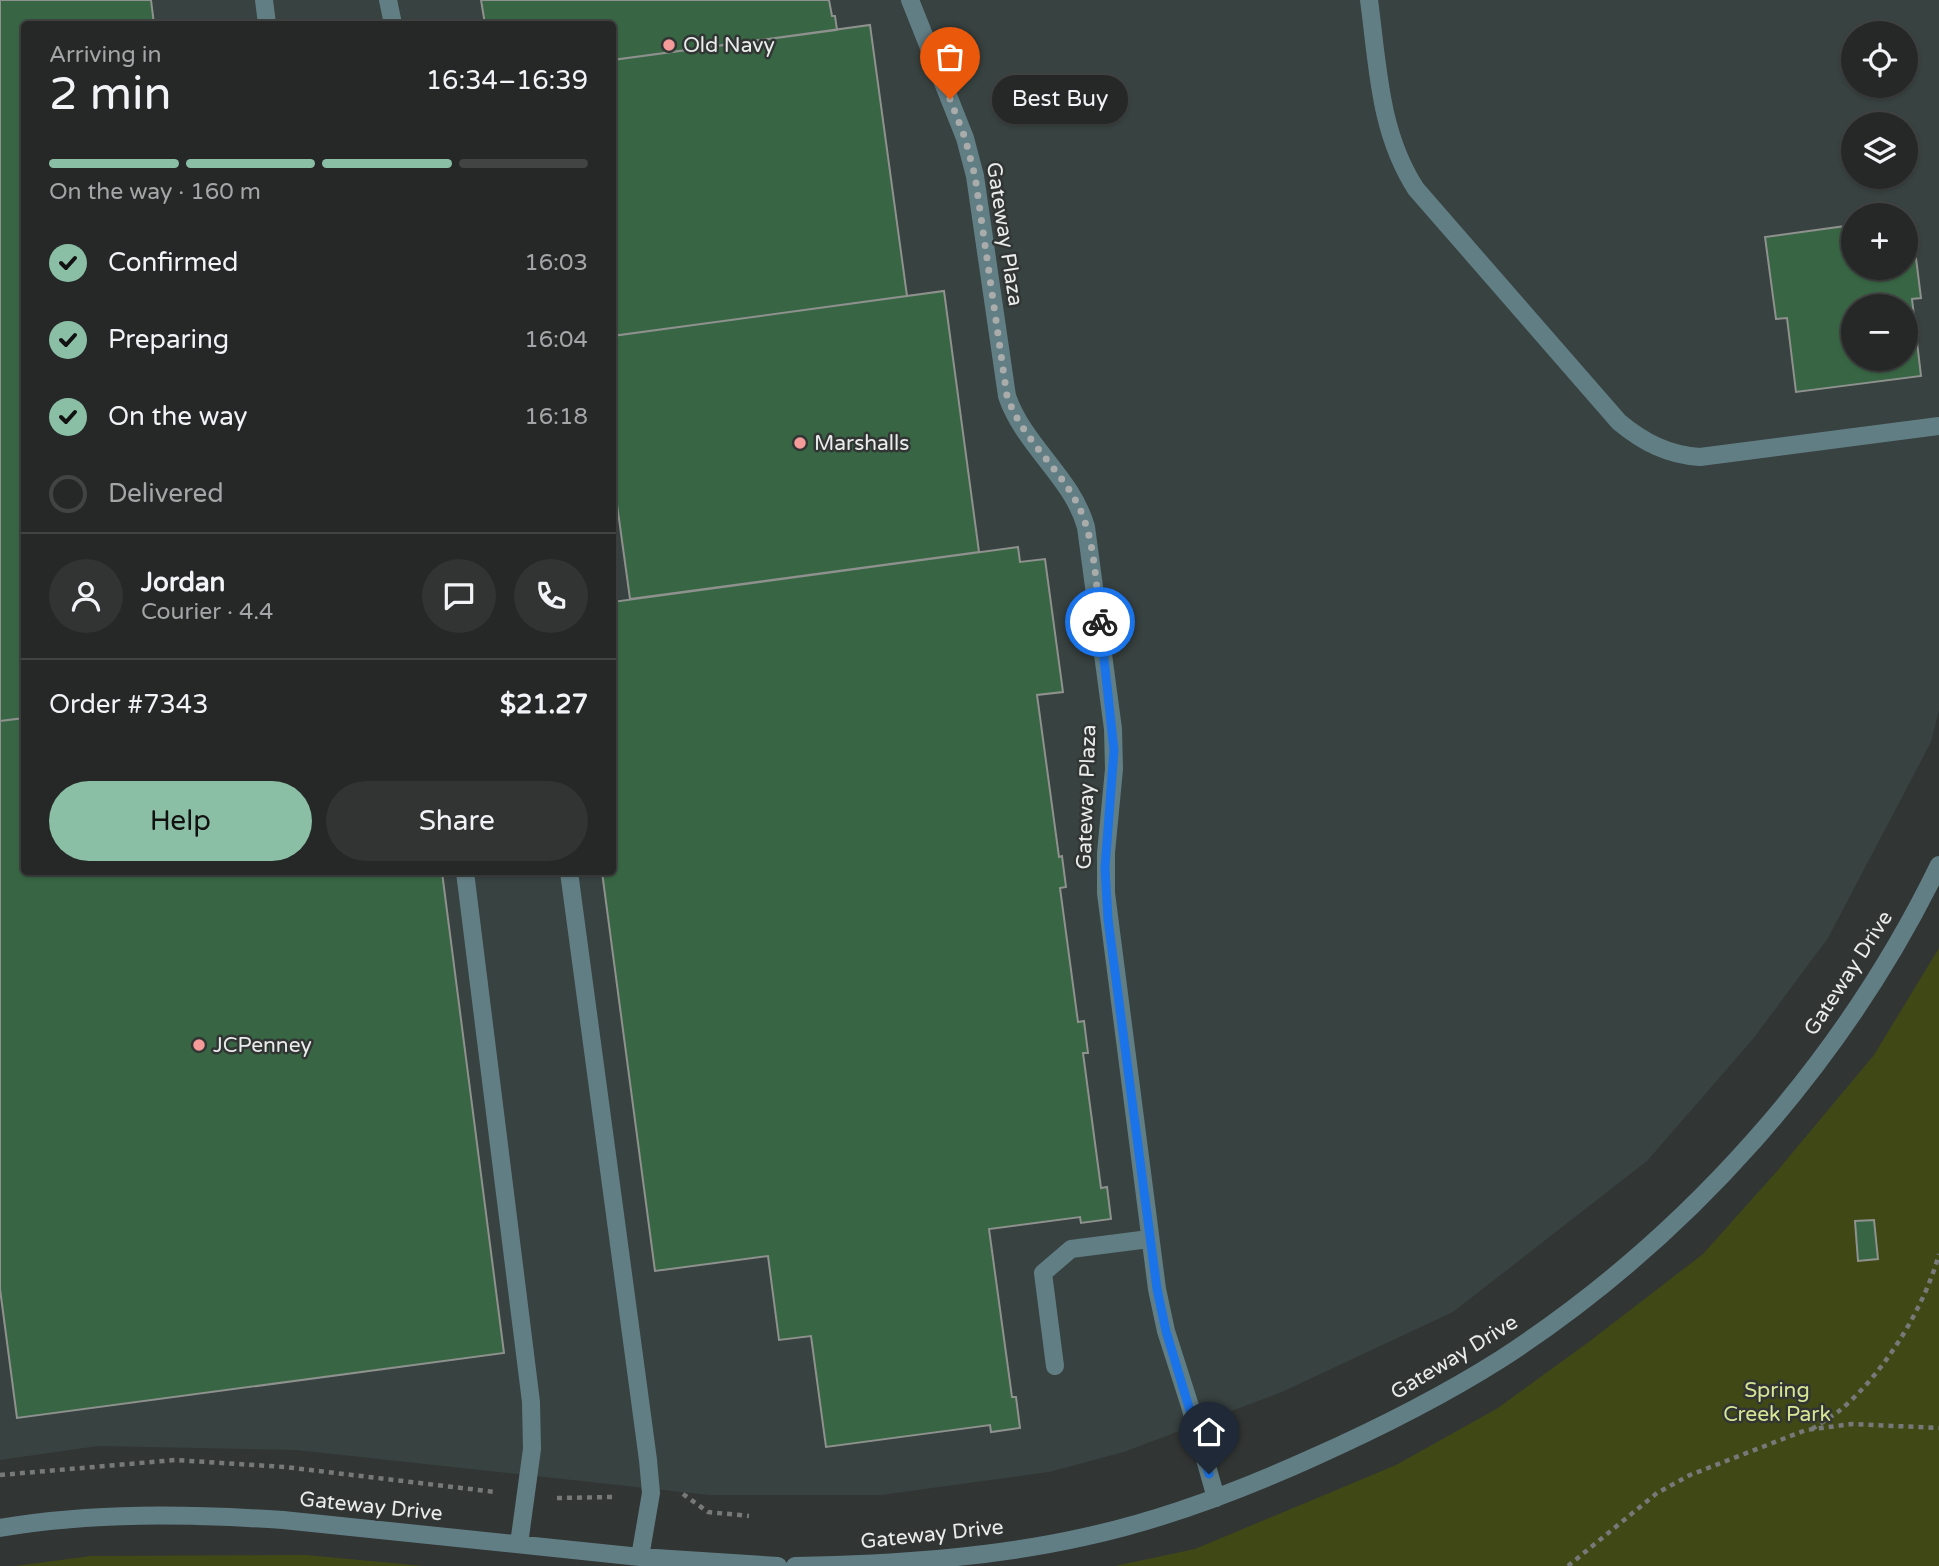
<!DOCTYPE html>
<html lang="en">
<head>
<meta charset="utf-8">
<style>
	body { margin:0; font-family:"Varela Round",sans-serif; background:#313433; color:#f1f3f6; height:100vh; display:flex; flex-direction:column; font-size:26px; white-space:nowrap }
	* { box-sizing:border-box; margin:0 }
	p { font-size:23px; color:#a3a6a7 }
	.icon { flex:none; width:38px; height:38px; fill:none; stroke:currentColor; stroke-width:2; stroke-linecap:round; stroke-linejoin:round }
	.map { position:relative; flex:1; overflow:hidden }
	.side { position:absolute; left:21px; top:21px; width:595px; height:854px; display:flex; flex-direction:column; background:#252827; border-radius:7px; box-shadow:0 2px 5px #0004,0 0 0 2px #424444 }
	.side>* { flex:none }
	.controls { position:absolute; left:1841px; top:21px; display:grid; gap:14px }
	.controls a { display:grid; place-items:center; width:77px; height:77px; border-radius:50%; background:#252827; box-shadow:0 2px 5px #0004,0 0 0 2px #424444; font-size:35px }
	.pin { position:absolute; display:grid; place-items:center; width:60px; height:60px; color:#fff; margin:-72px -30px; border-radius:50% 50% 50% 0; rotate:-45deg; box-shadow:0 0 7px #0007 }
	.pin .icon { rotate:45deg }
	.courier { position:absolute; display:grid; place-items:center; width:70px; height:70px; margin:-35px; border:5px solid #1a73e8; border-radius:50%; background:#fff; color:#222; box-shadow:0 2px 9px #0007 }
	.bubble { position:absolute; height:49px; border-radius:24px; background:#252827; box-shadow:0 2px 5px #0004,0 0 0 2px #424444; font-size:23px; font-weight:600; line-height:49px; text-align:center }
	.head em { font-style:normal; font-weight:600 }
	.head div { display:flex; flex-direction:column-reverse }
	.head { display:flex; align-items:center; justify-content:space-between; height:119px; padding:0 28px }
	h1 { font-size:46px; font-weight:600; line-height:52px }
	.bar { display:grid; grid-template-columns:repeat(4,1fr); gap:10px 7px; align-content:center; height:84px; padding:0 28px }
	.bar i { height:9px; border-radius:5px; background:#424444 }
	.bar .selected { background:#8abfa5 }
	.bar p { grid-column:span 4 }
	.line { display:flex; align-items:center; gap:18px; padding:0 28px; border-top:2px solid #424444 }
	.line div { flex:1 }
	.round { display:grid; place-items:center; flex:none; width:74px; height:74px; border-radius:37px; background:#313433 }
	ol { padding:0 28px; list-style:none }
	li { display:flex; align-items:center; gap:21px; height:77px }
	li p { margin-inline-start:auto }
	li .icon { padding:7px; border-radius:50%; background:#8abfa5; color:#111; stroke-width:4 }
	li:last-child { color:#a3a6a7 }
	li i { width:38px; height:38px; border:4px solid #424444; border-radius:50% }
	.action { display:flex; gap:14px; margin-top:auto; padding:14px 28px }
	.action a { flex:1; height:80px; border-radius:42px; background:#8abfa5; color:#111; font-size:28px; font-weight:600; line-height:80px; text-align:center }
	.action a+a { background:#313433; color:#f1f3f6 }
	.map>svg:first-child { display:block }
	.built { fill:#384240; fill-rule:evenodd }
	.green { fill:#404915 }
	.building { fill:#386644; stroke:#8e918e; stroke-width:2; fill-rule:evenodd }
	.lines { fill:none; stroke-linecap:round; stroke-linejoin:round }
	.path { stroke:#767978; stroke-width:4.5; stroke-dasharray:5 5; stroke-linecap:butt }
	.minor { stroke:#627e85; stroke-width:18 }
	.done { stroke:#a9acab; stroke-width:7; stroke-dasharray:0 12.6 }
	.route { stroke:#1a73e8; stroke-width:9 }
	.poi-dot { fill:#f59b9a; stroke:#313534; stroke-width:2.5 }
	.labels { text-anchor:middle; stroke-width:5; stroke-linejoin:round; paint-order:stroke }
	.poi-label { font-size:21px; fill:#e9eceb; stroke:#313534; text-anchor:start }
	.street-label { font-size:21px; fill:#e9eceb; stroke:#313534 }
	.park-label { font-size:21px; fill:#d6e695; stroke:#313534 }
</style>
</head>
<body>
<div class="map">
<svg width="1939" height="1566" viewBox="0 0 1939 1566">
	<rect width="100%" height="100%" fill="#313534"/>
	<path class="built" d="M0 0H1939V710L1931 742 1828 938 1753 1039 1647 1161 1453 1312 1282 1392 1124 1452 1049 1472 881 1495H709L296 1450 98 1446 0 1460ZM24 24H612V872H24ZM1853 33H1906V86H1853ZM1853 124H1906V177H1853ZM1853 215H1906V268H1853ZM1853 306H1906V359H1853Z"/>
	<path class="green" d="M1939 948V1566H1115L1195 1549 1396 1465 1498 1408 1590 1341 1703 1254 1778 1170 1874 1055Z
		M306 1555 424 1566H15L91 1556Z"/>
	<path class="building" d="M0 0H151L154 24H24V718L0 721Z
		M481 0H829L832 16H835L837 30 612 60V24H485Z
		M870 25 907 296 612 336V60Z
		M1906 218H1911L1921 298 1912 299 1921 376 1796 392 1787 318 1776 319 1765 237 1853 225V268H1906ZM1853 306H1906V359H1853Z
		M944 291 979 552 630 599 612 468V336Z
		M1018 547 1020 562 1045 559 1063 692 1037 695 1059 857 1062 856 1066 887 1060 888 1078 1022 1084 1021 1088 1053H1083L1101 1188 1107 1187 1111 1219 1081 1223 1080 1217 989 1229 1012 1397H1016L1020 1428 991 1432 990 1425 826 1447 811 1336 779 1340 768 1256 655 1271 602 872H612V602Z
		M24 718V872H442L504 1353 17 1418 0 1289V721Z
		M1874 1220 1878 1259 1858 1261 1855 1221Z"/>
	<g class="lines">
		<path class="path" d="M1812 1429C1821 1423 1831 1417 1839 1411 1883 1375 1924 1309 1939 1254
			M0 1475 175 1460 285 1467 495 1492
			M683 1494 708 1512 749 1516
			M557 1498 613 1497
			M1568 1566 1657 1493 1690 1475 1806 1430 1852 1424 1939 1428"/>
		<path class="minor" d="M264 0 267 24
			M388 0 393 24
			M910 0 965 138 975 176 1007 396C1024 446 1072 477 1086 527L1113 729 1114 769 1106 853V893L1157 1289 1166 1331 1190 1406 1216 1498
			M1369 0C1378 66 1379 132 1416 189L1619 422C1643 442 1668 455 1700 457L1939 426
			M465 872 531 1402 532 1449 519 1544
			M569 872 648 1460 651 1493 640 1557
			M1055 1366 1043 1273 1071 1249 1149 1239
			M0 1528C92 1512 189 1514 283 1520L640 1557 778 1566
			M795 1566C891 1564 990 1558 1084 1537 1163 1520 1239 1491 1312 1458 1377 1429 1441 1397 1501 1359 1686 1239 1843 1063 1939 865"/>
	</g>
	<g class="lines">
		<path class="done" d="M950 99 965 138 975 176 1007 396C1022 439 1058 466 1078 505 1095 539 1096 584 1100 622"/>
		<path class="route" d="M1100 622 1114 750 1105 868 1108 919 1157 1289 1166 1331 1209 1474"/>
	</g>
	<g class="poi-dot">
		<circle cx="669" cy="45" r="7"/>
		<circle cx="800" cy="443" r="7"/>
		<circle cx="199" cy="1045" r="7"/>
	</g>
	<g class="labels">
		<g class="poi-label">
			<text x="683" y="52">Old Navy</text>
			<text x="814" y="450">Marshalls</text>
			<text x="213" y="1052">JCPenney</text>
		</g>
		<g class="street-label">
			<text transform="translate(1005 234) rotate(81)" y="7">Gateway Plaza</text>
			<text transform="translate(1086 797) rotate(-88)" y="7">Gateway Plaza</text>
			<text transform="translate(1848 973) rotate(-57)" y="7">Gateway Drive</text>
			<text transform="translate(1454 1357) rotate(-31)" y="7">Gateway Drive</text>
			<text transform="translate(371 1506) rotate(6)" y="7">Gateway Drive</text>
			<text transform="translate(932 1534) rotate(-6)" y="7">Gateway Drive</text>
		</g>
		<g class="park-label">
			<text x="1777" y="1397">Spring<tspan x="1777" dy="24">Creek Park</tspan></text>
		</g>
	</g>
</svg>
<div class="controls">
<a><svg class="icon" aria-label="locate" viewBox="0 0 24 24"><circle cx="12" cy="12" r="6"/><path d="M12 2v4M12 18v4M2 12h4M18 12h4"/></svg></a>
<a><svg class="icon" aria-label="layers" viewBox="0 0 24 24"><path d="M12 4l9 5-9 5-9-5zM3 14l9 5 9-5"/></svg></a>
<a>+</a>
<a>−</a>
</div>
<div class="pin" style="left:950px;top:99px;background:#ea580c"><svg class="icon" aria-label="bag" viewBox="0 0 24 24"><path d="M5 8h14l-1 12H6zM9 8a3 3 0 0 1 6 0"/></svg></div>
<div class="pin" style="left:1209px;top:1474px;background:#1f2937"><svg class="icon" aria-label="home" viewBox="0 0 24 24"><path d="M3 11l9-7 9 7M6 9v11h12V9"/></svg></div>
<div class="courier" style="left:1100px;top:622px"><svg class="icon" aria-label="bike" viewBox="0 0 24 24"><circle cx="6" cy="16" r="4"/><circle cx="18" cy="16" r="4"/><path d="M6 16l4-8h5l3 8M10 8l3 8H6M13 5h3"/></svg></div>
<div class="bubble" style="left:992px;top:75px;width:136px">Best Buy</div>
<section class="side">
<div class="head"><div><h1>2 min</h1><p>Arriving in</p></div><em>16:34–16:39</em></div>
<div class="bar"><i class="selected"></i><i class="selected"></i><i class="selected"></i><i></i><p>On the way · 160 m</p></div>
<ol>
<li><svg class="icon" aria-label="check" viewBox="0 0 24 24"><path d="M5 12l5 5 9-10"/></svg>Confirmed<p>16:03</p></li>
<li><svg class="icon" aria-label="check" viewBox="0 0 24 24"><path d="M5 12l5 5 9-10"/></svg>Preparing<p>16:04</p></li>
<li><svg class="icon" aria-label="check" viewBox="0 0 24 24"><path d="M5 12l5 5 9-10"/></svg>On the way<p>16:18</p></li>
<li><i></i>Delivered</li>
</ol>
<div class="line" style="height:126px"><a class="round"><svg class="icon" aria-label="person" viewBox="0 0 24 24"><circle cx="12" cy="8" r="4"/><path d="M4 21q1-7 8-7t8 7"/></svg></a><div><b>Jordan</b><p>Courier · 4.4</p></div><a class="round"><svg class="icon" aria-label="chat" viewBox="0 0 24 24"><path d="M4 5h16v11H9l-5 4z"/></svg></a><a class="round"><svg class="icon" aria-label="phone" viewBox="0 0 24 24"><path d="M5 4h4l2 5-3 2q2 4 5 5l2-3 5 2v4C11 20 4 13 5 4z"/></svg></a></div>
<div class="line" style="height:91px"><div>Order #7343</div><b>$21.27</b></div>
<div class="action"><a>Help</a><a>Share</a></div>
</section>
</div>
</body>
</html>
